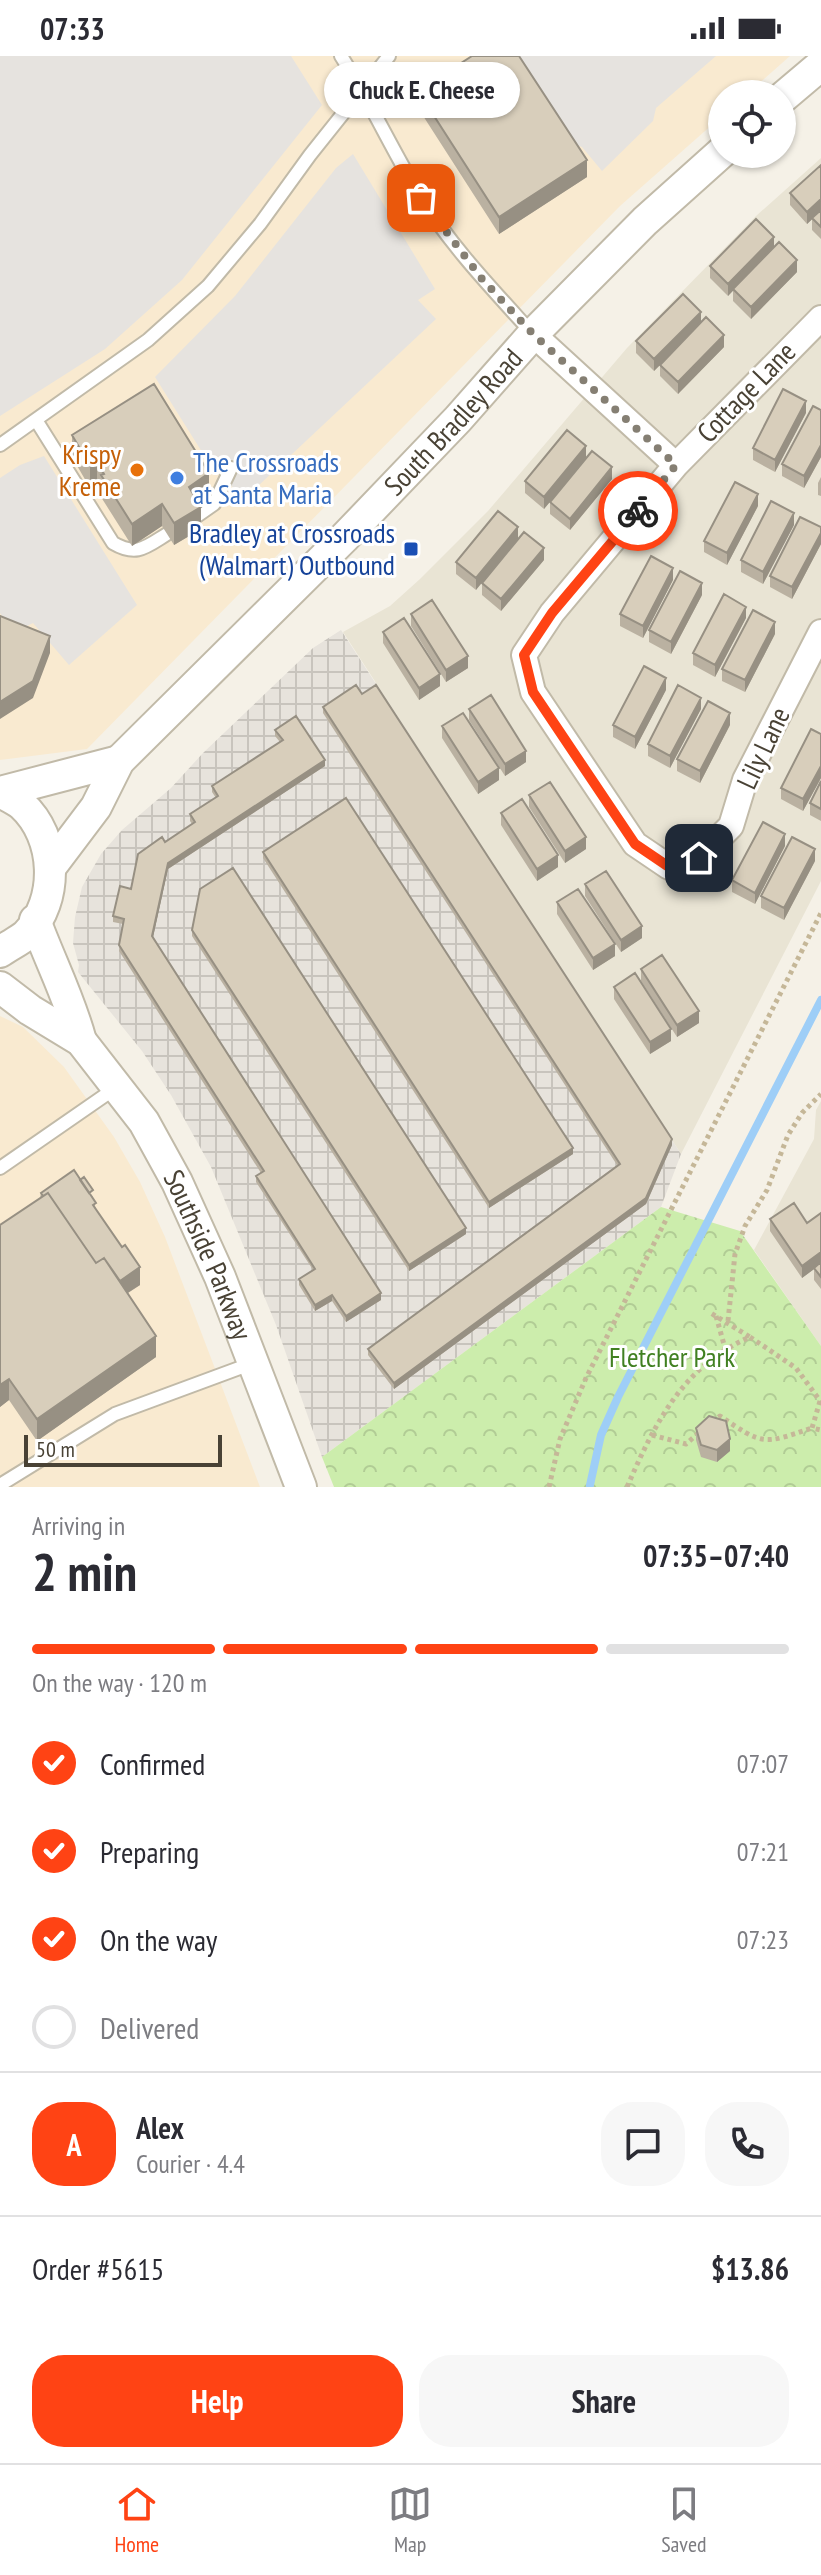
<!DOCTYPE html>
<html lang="en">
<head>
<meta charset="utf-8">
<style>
	body { margin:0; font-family:"PT Sans Narrow",sans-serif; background:#f7f7f7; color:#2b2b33; height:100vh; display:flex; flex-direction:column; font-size:30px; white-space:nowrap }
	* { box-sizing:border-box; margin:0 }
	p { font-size:26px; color:#7c7c81 }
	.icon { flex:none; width:44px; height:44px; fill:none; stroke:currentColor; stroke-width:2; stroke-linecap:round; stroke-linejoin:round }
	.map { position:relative; height:1431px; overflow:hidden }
	.details { display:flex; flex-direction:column; background:#fff; flex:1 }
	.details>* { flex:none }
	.buttons { position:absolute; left:708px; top:24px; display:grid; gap:16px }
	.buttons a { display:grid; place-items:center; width:88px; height:88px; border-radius:50%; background:#fff; box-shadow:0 2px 6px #0004; font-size:40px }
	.scale { position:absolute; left:24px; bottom:20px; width:198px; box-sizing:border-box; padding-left:8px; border:4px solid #494235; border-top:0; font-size:22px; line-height:28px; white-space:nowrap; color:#494235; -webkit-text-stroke:6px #fff; paint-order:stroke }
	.pin { position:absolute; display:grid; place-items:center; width:68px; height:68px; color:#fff; margin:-34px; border-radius:16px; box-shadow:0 4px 12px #0006 }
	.courier { position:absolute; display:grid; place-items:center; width:80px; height:80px; margin:-40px; border:6px solid #ff4314; border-radius:50%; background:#fff; color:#222; box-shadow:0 2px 10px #0007 }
	.bubble { position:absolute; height:56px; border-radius:28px; background:#fff; box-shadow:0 2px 6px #0004; font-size:26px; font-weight:800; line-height:56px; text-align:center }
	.headline em { font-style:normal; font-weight:800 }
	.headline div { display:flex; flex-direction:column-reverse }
	.headline { display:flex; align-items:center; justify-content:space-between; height:136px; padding:0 32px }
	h1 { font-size:52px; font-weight:800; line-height:60px }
	.bar { display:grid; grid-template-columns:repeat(4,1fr); gap:12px 8px; align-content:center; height:96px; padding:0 32px }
	.bar i { height:10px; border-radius:6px; background:#e1e1e2 }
	.bar .selected { background:#ff4314 }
	.bar p { grid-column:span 4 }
	.line { display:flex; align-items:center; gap:20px; padding:0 32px; border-top:2px solid #e1e1e2 }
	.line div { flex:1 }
	.round { display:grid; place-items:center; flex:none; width:84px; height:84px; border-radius:32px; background:#f7f7f7 }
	ol { padding:0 32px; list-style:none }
	li { display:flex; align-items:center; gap:24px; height:88px }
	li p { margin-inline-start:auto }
	li .icon { padding:8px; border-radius:50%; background:#ff4314; color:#fff; stroke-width:4 }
	li:last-child { color:#7c7c81 }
	li i { width:44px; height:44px; border:4px solid #e1e1e2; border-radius:50% }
	.action { display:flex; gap:16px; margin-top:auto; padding:16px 32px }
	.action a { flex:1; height:92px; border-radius:32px; background:#ff4314; color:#fff; font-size:32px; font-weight:800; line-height:92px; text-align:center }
	.action a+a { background:#f7f7f7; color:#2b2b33 }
	.status { display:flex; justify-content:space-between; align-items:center; height:56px; padding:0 40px; background:#fff; direction:ltr }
	.status svg { height:22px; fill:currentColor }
	.tabs { display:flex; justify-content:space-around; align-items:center; height:112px; border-top:2px solid #e1e1e2; background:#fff; font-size:22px; color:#7c7c81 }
	.tabs a { display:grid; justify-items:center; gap:4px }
	.tabs .selected { color:#ff4314 }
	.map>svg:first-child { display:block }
	.residential { fill:#e9e4d4 }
	.commercial { fill:#f9ead0 }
	.industrial { fill:url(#industrial-grid) }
	.park { fill:url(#park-crowns) }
	.parking { fill:#e6e3df }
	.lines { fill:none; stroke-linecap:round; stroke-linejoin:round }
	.stream { stroke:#9ecef7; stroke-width:8 }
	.service-casing { stroke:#c1baa8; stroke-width:16 }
	.minor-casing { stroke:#c1baa8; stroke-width:28 }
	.tertiary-casing { stroke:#c1baa8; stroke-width:34 }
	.path { stroke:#c5b798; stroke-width:5; stroke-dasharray:4 4; stroke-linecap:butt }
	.service { stroke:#fff; stroke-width:12 }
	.minor { stroke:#fff; stroke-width:24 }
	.tertiary { stroke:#fff; stroke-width:30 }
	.wall { fill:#bab1a1 }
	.shaded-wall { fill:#979083 }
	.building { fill:#d8cebb; stroke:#979083; stroke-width:2 }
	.done { stroke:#857f73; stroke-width:8; stroke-dasharray:0 14.4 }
	.route { stroke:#ff4314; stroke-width:10 }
	.food-dot { fill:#e8710a; stroke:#fff; stroke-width:3 }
	.shop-dot { fill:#3f7fe0; stroke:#fff; stroke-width:3 }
	.transit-dot { fill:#1a4fb4; stroke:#fff; stroke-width:3 }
	.labels { text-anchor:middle; stroke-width:6; stroke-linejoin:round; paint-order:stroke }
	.street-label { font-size:28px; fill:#494235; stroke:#fff }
	.food-label { font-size:28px; fill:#c56008; stroke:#fff; text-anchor:end }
	.shop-label { font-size:28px; fill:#366cbe; stroke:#fff; text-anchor:start }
	.transit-label { font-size:28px; fill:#164399; stroke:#fff; text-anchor:end }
	.park-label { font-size:28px; fill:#418022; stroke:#fff }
</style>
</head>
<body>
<div class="status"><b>07:33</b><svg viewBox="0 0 49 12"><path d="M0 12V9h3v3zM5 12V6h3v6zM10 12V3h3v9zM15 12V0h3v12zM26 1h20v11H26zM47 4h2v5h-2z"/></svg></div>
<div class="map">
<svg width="821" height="1431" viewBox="0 0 821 1431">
	<defs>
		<pattern id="industrial-grid" width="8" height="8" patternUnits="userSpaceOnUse" patternTransform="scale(2)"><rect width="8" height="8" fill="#e7e3dc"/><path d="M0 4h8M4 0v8" fill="none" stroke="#c8c4bd"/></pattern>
		<pattern id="park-crowns" width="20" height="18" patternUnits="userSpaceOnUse" patternTransform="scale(2)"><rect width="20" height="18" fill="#ccedac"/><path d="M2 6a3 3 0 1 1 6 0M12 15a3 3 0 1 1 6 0" fill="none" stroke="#b1cc95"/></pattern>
	</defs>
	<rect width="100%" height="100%" fill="#f5f1e7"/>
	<path class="residential" d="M821 102V825L681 1098 343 576 390 550 420 523 488 455 627 292 756 160Z
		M821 1045V1290L754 1194 814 1083 816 1054Z"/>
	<path class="commercial" d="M0 0H790L747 38H722V60L620 150 87 693 0 704Z
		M0 960 23 971 64 1011 114 1081 140 1126 165 1181 260 1431H0Z"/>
	<path class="industrial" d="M341 574 681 1098 661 1151 322 1401 276 1269 211 1111 171 1039 142 995 78 916 79 909 73 887 75 861 82 831 101 798 122 774 171 732 203 697 313 592Z"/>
	<path class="park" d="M661 1151 740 1175 821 1290V1431H334L322 1401Z"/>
	<path class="parking" d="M0 0H291L322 49 182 224 105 293 0 360Z
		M512 0H716L656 52 653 65 602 115 582 91 568 86Z
		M353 98 435 233 418 244 436 263 244 443 207 404 155 321 235 240 336 112Z
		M44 400 137 549 69 609 33 567 13 577 0 557V422L20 409Z"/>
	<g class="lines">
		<path class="stream" d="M590 1429 601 1379 618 1341 821 944"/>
		<defs>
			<path id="service" d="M341 0C370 45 392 94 420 140 450 189 494 235 533 278
				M36 364 113 487C137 501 146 491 167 478
				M0 389 148 284 208 230 260 168 310 99 389 0
				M194 462 214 448 231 412
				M0 1112 117 1031
				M0 1429 115 1358 253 1307"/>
			<path id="minor" d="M821 262 676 409 552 557 524 599 533 636 635 788 669 811 699 802 731 770 745 724 821 576
				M533 278 676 409"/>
			<g id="tertiary">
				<path d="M782 42 821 9"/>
				<path d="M0 736C7 740 16 744 22 749 57 781 60 844 26 879 19 885 8 890 0 896"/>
				<path d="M0 736 119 705"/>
				<path id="s1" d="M50 812 96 751 119 705 344 482 458 363 533 278 645 165 722 96"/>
				<path d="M35 864C50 905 70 943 81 985"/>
				<path id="s2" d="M0 931 30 954 81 985 144 1066 177 1126 220 1221 301 1431"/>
			</g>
		</defs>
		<use href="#service" class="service-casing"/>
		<use href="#minor" class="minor-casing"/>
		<use href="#tertiary" class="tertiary-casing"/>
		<path class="path" d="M716 1260 725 1292
			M728 1265 735 1198 745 1170 767 1134 788 1079 802 1057 821 1038
			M750 1281 796 1312 821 1346
			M820 1345 812 1372 821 1374
			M712 1366 720 1360C763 1389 762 1389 812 1372
			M652 1379 686 1388 701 1375
			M549 1431 560 1383 586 1322 821 857
			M627 1431C655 1367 683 1310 750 1281L709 1256"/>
		<use href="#service" class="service"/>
		<use href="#minor" class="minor"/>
		<use href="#tertiary" class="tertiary"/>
	</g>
	<path class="wall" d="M418 35 587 121 499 178 418 52Z
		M821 109V183L812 174V163L807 168 790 149V137Z
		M774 191 797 216 751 263 733 245V234L728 240 710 222V210Z
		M701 267 724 291 678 338 660 320V309L654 315 636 297V285Z
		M821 354V401L804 432 782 420V408Z
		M806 357 775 416 753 404V392Z
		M72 379 209 439 198 446 201 473 174 489 162 470 132 490 101 441V434L97 427 90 432 72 401Z
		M586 402 612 423 570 474 550 458V446L560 434 544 453 525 437V425Z
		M821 421V440L818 439V427Z
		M758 450 727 509 704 496V485Z
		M498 455 476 534 456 518V506Z
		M794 469 763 528 741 516V504Z
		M821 471V488L792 543 770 531V520Z
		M544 504 501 555 482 539V527Z
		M673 524 643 582 620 570V558Z
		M702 539 671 598 649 586V574Z
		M411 558 468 612 446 626 411 570Z
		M746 562 715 621 693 609V597Z
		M383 576 440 630 419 644 383 587Z
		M775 578 745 636 722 625V613Z
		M666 634 635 693 613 681V669Z
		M323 651 672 1089 646 1148 394 1333 368 1299V1293L617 1109 323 657Z
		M469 653 526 706 505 720 469 664Z
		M701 653 670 712 648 700V688Z
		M730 669 700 727 677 715V703Z
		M442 670 499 724 478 738 442 682Z
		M275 674 325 710 168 813 153 881 381 1244 346 1266 332 1245 315 1255 299 1229V1223L313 1214 256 1126V1120L261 1117 119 895 123 868 113 866V860L131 833 165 786 192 768 190 765V758L216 742 212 736V730L280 686 275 680Z
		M821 678V722L803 755 781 743V732Z
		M821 725V765L810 759V747Z
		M529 739 586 793 565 807 529 751Z
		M501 757 558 811 537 825 501 769Z
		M785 790 755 848 732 836V824Z
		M263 796 573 1098 489 1152 263 802Z
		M815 805 784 864 761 852V840Z
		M585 828 642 882 621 896 585 840Z
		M557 846 615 900 593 914 557 858Z
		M192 874 466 1178 409 1215 192 880Z
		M641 913 699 967 677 981 641 925Z
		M614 931 671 985 650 998 614 943Z
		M41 1137 93 1140 92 1141 96 1153 140 1229 128 1237 156 1301 37 1385 9 1344 0 1351Z
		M821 1157V1233L814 1224V1213L802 1222 770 1175V1163L807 1167Z
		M696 1372 730 1395 717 1406 701 1401 696 1384Z"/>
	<path class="shaded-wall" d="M587 104V121L499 178V161Z
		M821 143V155L807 168V156Z
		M774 181V193L728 240V228Z
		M797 204V216L751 263V251Z
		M701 256V268L654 315V303Z
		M724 279V291L678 338V326Z
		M806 345V357L775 416V404Z
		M821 389V401L804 432V420Z
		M586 390V402L544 453V441Z
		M97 406V427L90 432V410Z
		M612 411V423L570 474V463Z
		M209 417V439L189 452V431Z
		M758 438V450L727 509V497Z
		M162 448V470L132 490V468Z
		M201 451V473L174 489V467Z
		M794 457V469L763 528V516Z
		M518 471V483L476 534V522Z
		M821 477V488L792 543V531Z
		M544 492V504L501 555V543Z
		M673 512V524L643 582V570Z
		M702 527V539L671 598V586Z
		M746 551V562L715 621V609Z
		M775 566V578L745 636V624Z
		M50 580V597L33 642 0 663V646Z
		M468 600V612L446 626V614Z
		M440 618V630L419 644V632Z
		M666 622V634L635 693V681Z
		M701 642V653L670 712V700Z
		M730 657V669L700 727V715Z
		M526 695V706L505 720V708Z
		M325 704V710L168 813 152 886V880L168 807Z
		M821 710V722L803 755V743Z
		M499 712V724L478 738V726Z
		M785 778V790L755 848V837Z
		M586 781V793L565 807V795Z
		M815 793V805L784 864V852Z
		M558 799V811L537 825V813Z
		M642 870V882L621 896V884Z
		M615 888V900L593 914V902Z
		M699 955V967L677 981V969Z
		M671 973V985L650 998V986Z
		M672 1083V1089L646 1148 394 1333V1327Z
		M573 1092V1098L489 1152V1146Z
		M466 1172V1178L409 1215V1209Z
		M821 1196V1208L802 1222V1210Z
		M140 1211V1229L118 1243V1226Z
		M381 1237V1244L346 1266V1260Z
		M332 1239V1245L315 1255V1249Z
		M156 1280V1301L37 1385V1363Z
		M9 1323V1344L0 1351V1329Z
		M730 1383V1395L717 1406V1394Z"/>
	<path class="building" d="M472 0H519L587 104 499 161 418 35Z
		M821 109V143L807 156 790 137Z
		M821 154V171L812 162Z
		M756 163 774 181 728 228 710 210Z
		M779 186 797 204 751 251 733 233Z
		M683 238 701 256 654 303 636 285Z
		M706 261 724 279 678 326 660 309Z
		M154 328 209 417 189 431 201 451 174 467 162 448 132 468 101 419 104 418 97 406 90 410 72 379Z
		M783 333 806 345 775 404 753 392Z
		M813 350 821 354V389L804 420 782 408Z
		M567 374 586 390 544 441 525 425Z
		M592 395 612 411 570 463 550 446Z
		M735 426 758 438 727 497 704 485Z
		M771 445 794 457 763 516 741 504Z
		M498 455 518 471 476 522 456 506Z
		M800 461 821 471V477L792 531 770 520Z
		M524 476 544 492 501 543 482 527Z
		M651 500 673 512 643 570 620 558Z
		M680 515 702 527 671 586 649 574Z
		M724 538 746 551 715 609 693 597Z
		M432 544 468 600 446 614 411 558Z
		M753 554 775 566 745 624 722 613Z
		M0 560 50 580 33 625 0 646Z
		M404 562 440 618 419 632 383 576Z
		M644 610 666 622 635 681 613 669Z
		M356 629 362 638 376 629 672 1083 646 1142 394 1327 368 1293 620 1108 323 651Z
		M678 629 701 642 670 700 648 688Z
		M491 639 526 695 505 708 469 653Z
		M708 645 730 657 700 715 677 703Z
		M463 657 499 712 478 726 442 670Z
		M296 660 325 704 168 807 152 880 381 1237 346 1260 332 1239 315 1249 299 1223 315 1213 256 1120 264 1115 119 889 124 863 113 860 120 830 131 833 138 798 162 781 165 786 195 766 190 758 218 740 212 730 283 684 275 674Z
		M811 673 821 678V710L803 743 781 732Z
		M821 725V753L810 747Z
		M550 726 586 781 565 795 529 739Z
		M346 742 573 1092 489 1146 263 796Z
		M522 743 558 799 537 813 501 757Z
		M763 766 785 778 755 837 732 824Z
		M792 781 815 793 784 852 761 840Z
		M233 812 466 1172 409 1209 192 874 200 833Z
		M606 815 642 870 621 884 585 828Z
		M578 833 615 888 593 902 557 846Z
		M662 899 699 955 677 969 641 913Z
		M635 917 671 973 650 986 614 931Z
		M74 1114 96 1147 93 1149 122 1191 125 1189 140 1211 120 1225 104 1202 96 1207 48 1137 43 1140 41 1137Z
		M84 1121 93 1134 89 1137 80 1124Z
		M48 1137 96 1207 104 1202 156 1280 37 1363 9 1323 0 1329V1169Z
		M794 1147 807 1167 821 1157V1196L802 1210 770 1163Z
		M821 1206V1221L814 1212Z
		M709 1360 726 1365 730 1383 717 1394 701 1389 696 1372Z"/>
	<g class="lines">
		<path class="done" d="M421 142 482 223 533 278 676 409 638 455"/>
		<path class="route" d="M638 455 552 557 524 599 533 636 635 788 669 811 699 802"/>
	</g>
	<circle class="food-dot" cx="137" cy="414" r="8"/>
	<circle class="shop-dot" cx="177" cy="422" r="8"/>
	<rect class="transit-dot" x="403" y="485" width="16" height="16" rx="4"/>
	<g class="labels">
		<g class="street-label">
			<text transform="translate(746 336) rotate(-46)" y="10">Cottage Lane</text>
			<text dy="10" stroke="none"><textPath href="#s1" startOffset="604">South Bradley Road</textPath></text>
			<text transform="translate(763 692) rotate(-65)" y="10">Lily Lane</text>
			<text dy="10" stroke="none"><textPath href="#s2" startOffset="348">Southside Parkway</textPath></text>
		</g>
		<g class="food-label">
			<text x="121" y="408">Krispy<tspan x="121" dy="32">Kreme</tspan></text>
		</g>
		<g class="shop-label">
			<text x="193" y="416">The Crossroads<tspan x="193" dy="32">at Santa Maria</tspan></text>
		</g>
		<g class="transit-label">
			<text x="395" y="487">Bradley at Crossroads<tspan x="395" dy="32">(Walmart) Outbound</tspan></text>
		</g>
		<g class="park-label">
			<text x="672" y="1311">Fletcher Park</text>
		</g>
	</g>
</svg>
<div class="buttons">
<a><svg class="icon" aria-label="locate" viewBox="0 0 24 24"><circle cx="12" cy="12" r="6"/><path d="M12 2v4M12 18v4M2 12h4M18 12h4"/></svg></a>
</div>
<div class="scale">50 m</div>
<div class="pin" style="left:421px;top:142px;background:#ea580c"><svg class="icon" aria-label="bag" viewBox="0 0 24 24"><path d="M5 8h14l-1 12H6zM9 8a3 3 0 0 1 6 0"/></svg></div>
<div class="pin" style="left:699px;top:802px;background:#1f2937"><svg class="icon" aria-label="home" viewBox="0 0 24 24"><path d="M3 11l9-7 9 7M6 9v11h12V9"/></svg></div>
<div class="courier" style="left:638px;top:455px"><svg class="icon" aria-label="bike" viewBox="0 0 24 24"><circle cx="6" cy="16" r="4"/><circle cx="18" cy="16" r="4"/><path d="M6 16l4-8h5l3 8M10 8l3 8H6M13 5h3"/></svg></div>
<div class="bubble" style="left:324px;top:6px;width:196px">Chuck E. Cheese</div>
</div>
<section class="details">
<div class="headline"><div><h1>2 min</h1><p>Arriving in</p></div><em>07:35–07:40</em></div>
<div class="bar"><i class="selected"></i><i class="selected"></i><i class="selected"></i><i></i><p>On the way · 120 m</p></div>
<ol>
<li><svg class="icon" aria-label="check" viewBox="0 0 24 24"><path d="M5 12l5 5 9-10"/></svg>Confirmed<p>07:07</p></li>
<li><svg class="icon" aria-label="check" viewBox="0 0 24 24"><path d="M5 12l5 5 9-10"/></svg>Preparing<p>07:21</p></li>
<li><svg class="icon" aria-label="check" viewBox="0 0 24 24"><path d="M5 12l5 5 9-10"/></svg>On the way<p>07:23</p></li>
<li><i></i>Delivered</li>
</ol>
<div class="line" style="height:144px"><b class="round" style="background:#ff4314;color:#fff">A</b><div><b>Alex</b><p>Courier · 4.4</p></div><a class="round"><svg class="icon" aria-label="chat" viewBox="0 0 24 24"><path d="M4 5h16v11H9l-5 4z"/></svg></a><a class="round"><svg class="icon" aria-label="phone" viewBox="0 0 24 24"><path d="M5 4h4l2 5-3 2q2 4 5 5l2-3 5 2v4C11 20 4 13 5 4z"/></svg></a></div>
<div class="line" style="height:104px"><div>Order #5615</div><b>$13.86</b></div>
<div class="action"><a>Help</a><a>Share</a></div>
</section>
<nav class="tabs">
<a class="selected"><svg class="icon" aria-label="home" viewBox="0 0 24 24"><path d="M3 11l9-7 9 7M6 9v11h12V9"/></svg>Home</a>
<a><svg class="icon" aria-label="map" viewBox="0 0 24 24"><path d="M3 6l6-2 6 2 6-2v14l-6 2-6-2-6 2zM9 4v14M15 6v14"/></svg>Map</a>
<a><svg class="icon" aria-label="saved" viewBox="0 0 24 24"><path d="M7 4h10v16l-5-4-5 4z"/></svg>Saved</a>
</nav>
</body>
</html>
